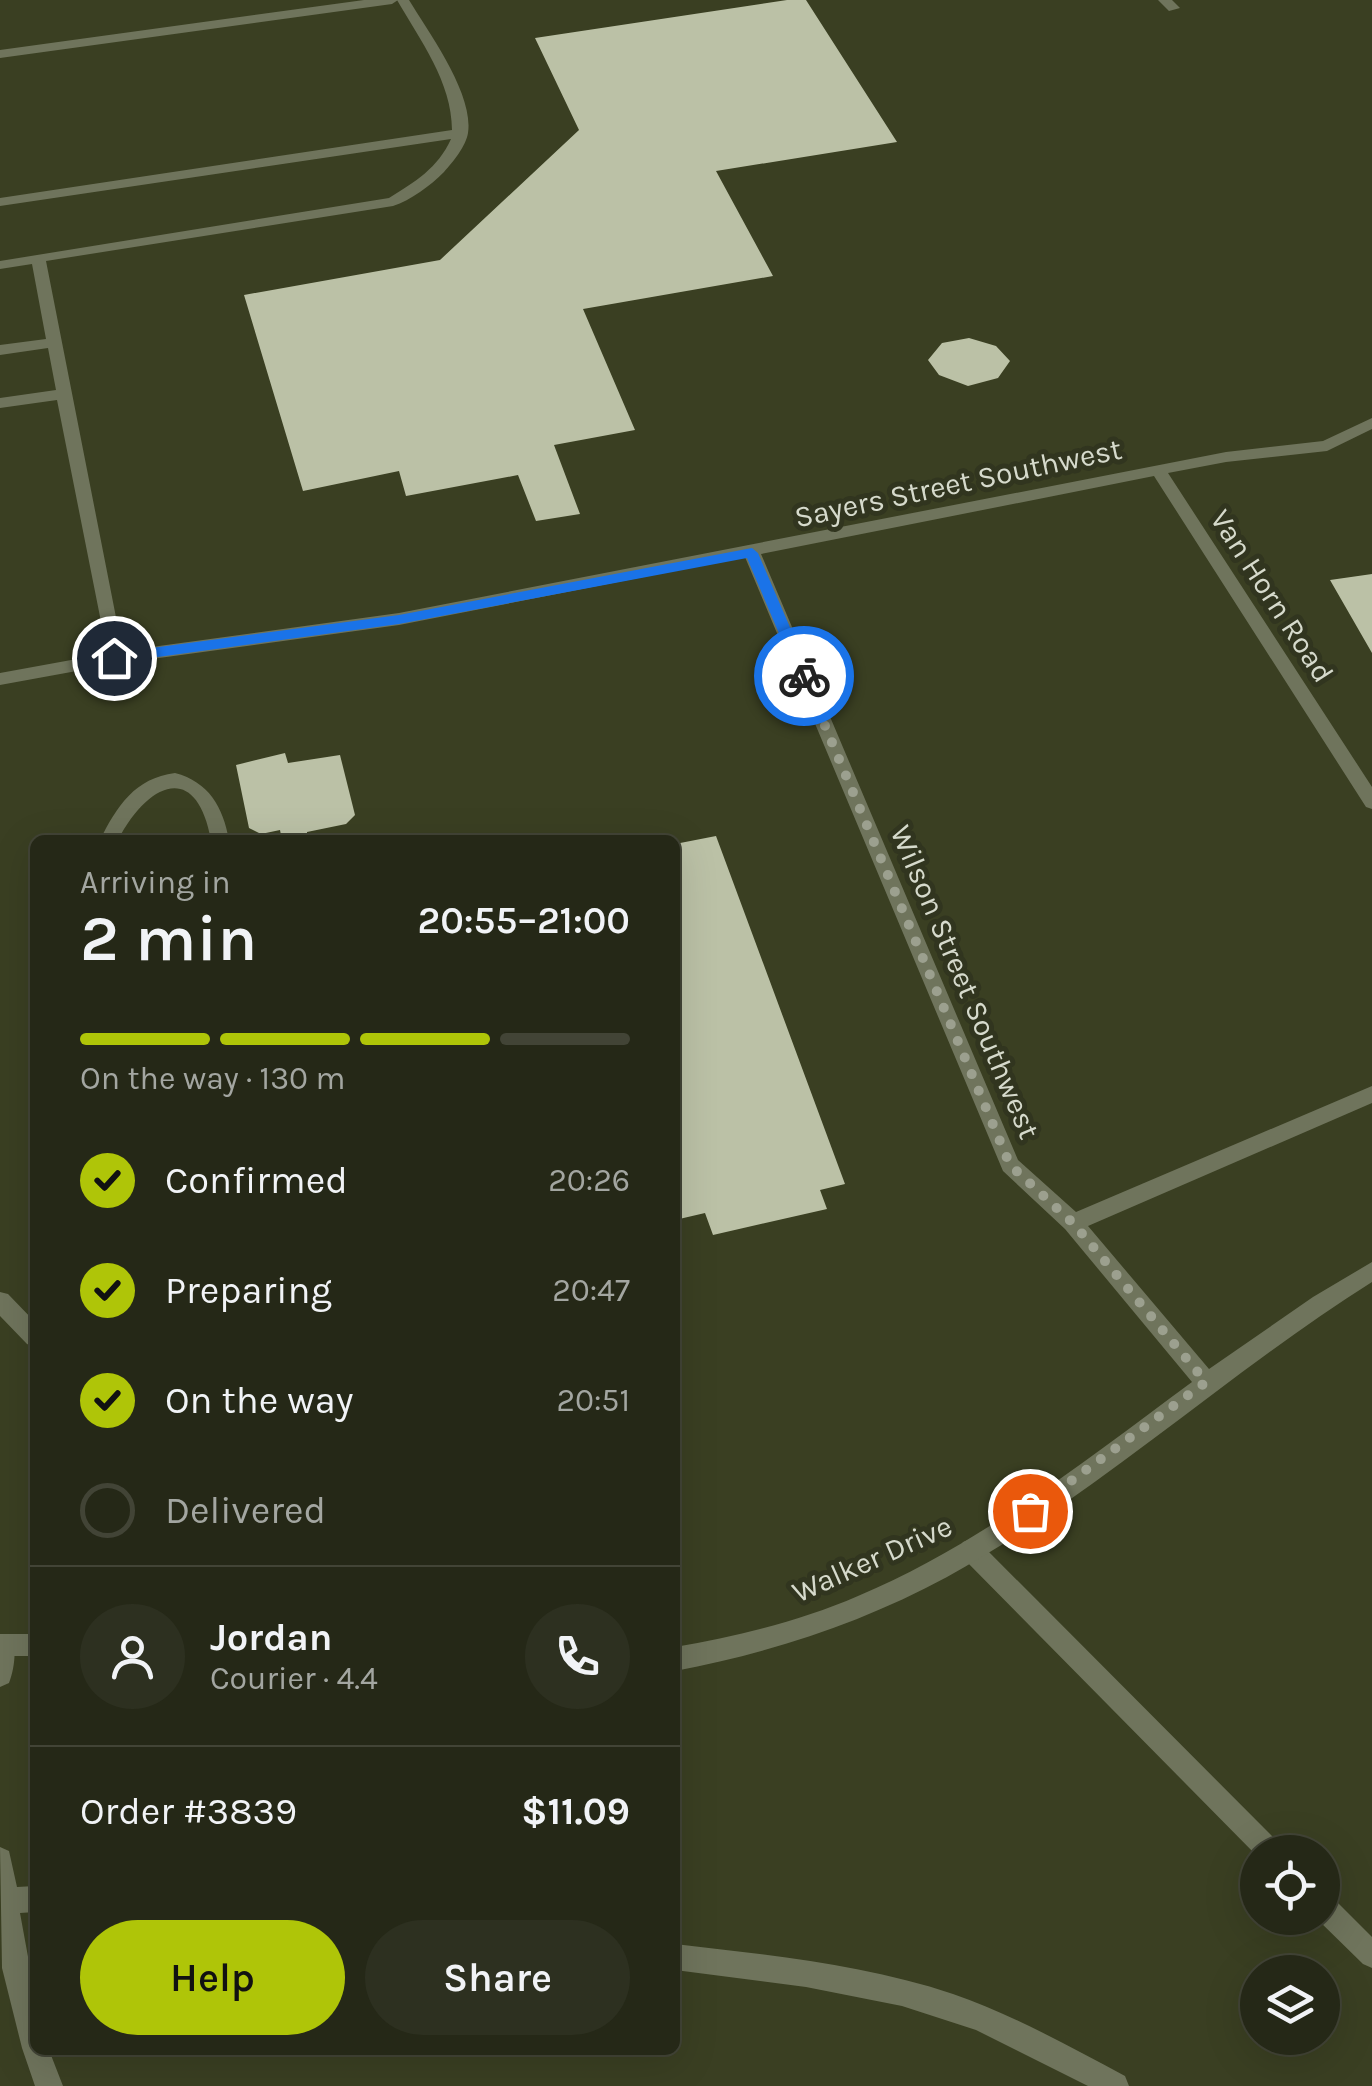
<!DOCTYPE html>
<html lang="en">
<head>
<meta charset="utf-8">
<style>
	body { margin:0; font-family:Karla,sans-serif; background:#2d3020; color:#f1f3f6; height:100vh; display:flex; flex-direction:column; font-size:38px; white-space:nowrap }
	* { box-sizing:border-box; margin:0 }
	p { font-size:32px; color:#a3a6a1 }
	.icon { flex:none; width:55px; height:55px; fill:none; stroke:currentColor; stroke-width:2; stroke-linecap:round; stroke-linejoin:round }
	.map { position:relative; flex:1; overflow:hidden }
	.sheet { position:absolute; left:30px; top:835px; width:650px; height:1220px; display:flex; flex-direction:column; background:#252817; border-radius:15px; box-shadow:0 10px 40px #0002,0 0 0 2px #424436 }
	.sheet>* { flex:none }
	.tools { position:absolute; left:1240px; top:1835px; display:grid; gap:20px }
	.tools a { display:grid; place-items:center; width:100px; height:100px; border-radius:50%; background:#252817; box-shadow:0 10px 40px #0002,0 0 0 2px #424436; font-size:50px }
	.pin { position:absolute; display:grid; place-items:center; width:85px; height:85px; color:#fff; margin:-42px; border:5px solid #fff; border-radius:50%; box-shadow:0 2px 10px #0007 }
	.courier { position:absolute; display:grid; place-items:center; width:100px; height:100px; margin:-50px; border:8px solid #1a73e8; border-radius:50%; background:#fff; color:#222; box-shadow:0 2px 12px #0007 }
	.headline em { font-style:normal; font-weight:600 }
	.headline div { display:flex; flex-direction:column-reverse }
	.headline { display:flex; align-items:center; justify-content:space-between; height:170px; padding:0 50px }
	h1 { font-size:65px; font-weight:600; line-height:75px }
	.bar { display:grid; grid-template-columns:repeat(4,1fr); gap:15px 10px; align-content:center; height:120px; padding:0 50px }
	.bar i { height:12px; border-radius:8px; background:#424436 }
	.bar .on { background:#afc508 }
	.bar p { grid-column:span 4 }
	.line { display:flex; align-items:center; gap:25px; padding:0 50px; border-top:2px solid #424436 }
	.line div { flex:1 }
	.round { display:grid; place-items:center; flex:none; width:105px; height:105px; border-radius:52px; background:#2d3020 }
	ol { padding:0 50px; list-style:none }
	li { display:flex; align-items:center; gap:30px; height:110px }
	li p { margin-inline-start:auto }
	li .icon { padding:10px; border-radius:50%; background:#afc508; color:#111; stroke-width:4 }
	li:last-child { color:#a3a6a1 }
	li i { width:55px; height:55px; border:5px solid #424436; border-radius:50% }
	.action { display:flex; gap:20px; margin-top:auto; padding:20px 50px }
	.action a { flex:1; height:115px; border-radius:60px; background:#afc508; color:#111; font-size:40px; font-weight:600; line-height:115px; text-align:center }
	.action a+a { background:#2d3020; color:#f1f3f6 }
	.map>svg:first-child { display:block }
	.built { fill:#3a3f22; fill-rule:evenodd }
	.building { fill:#bbc1a6 }
	.lines { fill:none; stroke-linecap:round; stroke-linejoin:round }
	.lane { fill:#6f745c; fill-rule:evenodd }
	.street { fill:#6f745c; fill-rule:evenodd }
	.route { fill:#1a73e8 }
	.done { stroke:#9ca08f; stroke-width:10; stroke-dasharray:0 18 }
	.labels { text-anchor:middle; stroke-width:10; stroke-linejoin:round; paint-order:stroke }
	.street-label { font-size:30px; fill:#d6dacc; stroke:#31351f }
</style>
</head>
<body>
<div class="map">
<svg width="1372" height="2086" viewBox="0 0 1372 2086">
	<rect width="100%" height="100%" fill="#31351f"/>
	<path class="built" d="M0 0H1372V2086H0ZM35 840H675V2050H35ZM1258 1852H1322V1918H1258ZM1258 1972H1322V2038H1258Z"/>
	<path class="building" d="M787 0H806L897 142 716 171 773 276 583 309 635 430 554 445 580 514 536 521 518 475 406 496 399 471 303 491 244 295 440 260 579 130 535 38Z
		M969 338 996 346 1010 361 998 378 968 386 939 375 928 360 942 343Z
		M1372 574V653L1330 580Z
		M285 753 288 763 340 755 355 815 346 824 307 832V838L296 840H282L280 830 261 834 249 828 236 765Z
		M716 836 845 1184 820 1190 827 1209 713 1235 705 1213 675 1220V844Z"/>
	<g class="lines">
		<path class="lane" d="M397 0H409C429 33 474 94 468 133 466 146 453 162 444 172 430 186 411 200 393 206L46 261 124 658 115 664 109 662 57 400 0 408V398L56 390 48 348 0 355V345L46 339 32 264 0 269V261L389 198C415 182 438 168 451 139L0 206V198L452 130C452 82 420 40 397 0Z
			M1158 0H1172L1180 8 1169 11Z
			M175 773C209 782 223 807 229 840H211C196 759 147 784 118 840H100C117 806 135 778 175 773Z
			M0 1292 8 1294 35 1322V1347L27 1344 0 1316Z
			M971 1539 979 1542 1279 1843 1283 1852H1258V1857L963 1558 959 1550 963 1542Z
			M3 1634 12 1637C17 1650 14 1670 9 1683L0 1687V1635Z
			M0 1847 9 1851 17 1887 35 1886V1912L20 1913 35 1995V2050H49L63 2086H35L22 2048 2 1968Z
			M1322 1892 1331 1896 1372 1937V1968L1363 1964 1316 1918H1322Z
			M675 1944C768 1955 863 1964 953 1994 1013 2015 1069 2046 1125 2076L1129 2086H1088L976 2030 902 2006 806 1987 675 1970Z"/>
		<path class="street" d="M364 0H398L392 4 0 58V50Z
			M1372 418V429L1327 451 1226 462 1168 473 1372 787V809L1366 807 1154 476 761 554 1018 1160 1076 1212 1372 1086V1103L1088 1226 1209 1369 1313 1297 1372 1262V1282C1226 1374 1098 1494 947 1577 862 1623 770 1653 675 1671V1647C738 1636 800 1621 858 1596 981 1544 1086 1460 1192 1382L1065 1229 1003 1171 745 557 399 625 115 664 0 685V673L115 652 399 613 1226 452 1323 441Z
			M0 1634H35V1656H0Z"/>
	</g>
	<path class="route" d="M752 548 758 553 811 676 809 680 797 676 747 558 399 624 114 663 107 658 114 653 399 615Z"/>
	<g class="lines">
		<path class="done" d="M804 676 1010 1165 1074 1224 1206 1382 1030 1511"/>
	</g>
	<g class="labels">
		<g class="street-label">
			<text transform="translate(958 483) rotate(-12)" y="10">Sayers Street Southwest</text>
			<text transform="translate(1272 596) rotate(57)" y="10">Van Horn Road</text>
			<text transform="translate(965 982) rotate(67)" y="10">Wilson Street Southwest</text>
			<text transform="translate(872 1559) rotate(-24)" y="10">Walker Drive</text>
		</g>
	</g>
</svg>
<div class="tools">
<a><svg class="icon" aria-label="locate" viewBox="0 0 24 24"><circle cx="12" cy="12" r="6"/><path d="M12 2v4M12 18v4M2 12h4M18 12h4"/></svg></a>
<a><svg class="icon" aria-label="layers" viewBox="0 0 24 24"><path d="M12 4l9 5-9 5-9-5zM3 14l9 5 9-5"/></svg></a>
</div>
<div class="pin" style="left:1030px;top:1511px;background:#ea580c"><svg class="icon" aria-label="bag" viewBox="0 0 24 24"><path d="M5 8h14l-1 12H6zM9 8a3 3 0 0 1 6 0"/></svg></div>
<div class="pin" style="left:114px;top:658px;background:#1f2937"><svg class="icon" aria-label="home" viewBox="0 0 24 24"><path d="M3 11l9-7 9 7M6 9v11h12V9"/></svg></div>
<div class="courier" style="left:804px;top:676px"><svg class="icon" aria-label="bike" viewBox="0 0 24 24"><circle cx="6" cy="16" r="4"/><circle cx="18" cy="16" r="4"/><path d="M6 16l4-8h5l3 8M10 8l3 8H6M13 5h3"/></svg></div>
<section class="sheet">
<div class="headline"><div><h1>2 min</h1><p>Arriving in</p></div><em>20:55–21:00</em></div>
<div class="bar"><i class="on"></i><i class="on"></i><i class="on"></i><i></i><p>On the way · 130 m</p></div>
<ol>
<li><svg class="icon" aria-label="check" viewBox="0 0 24 24"><path d="M5 12l5 5 9-10"/></svg>Confirmed<p>20:26</p></li>
<li><svg class="icon" aria-label="check" viewBox="0 0 24 24"><path d="M5 12l5 5 9-10"/></svg>Preparing<p>20:47</p></li>
<li><svg class="icon" aria-label="check" viewBox="0 0 24 24"><path d="M5 12l5 5 9-10"/></svg>On the way<p>20:51</p></li>
<li><i></i>Delivered</li>
</ol>
<div class="line" style="height:180px"><a class="round"><svg class="icon" aria-label="person" viewBox="0 0 24 24"><circle cx="12" cy="8" r="4"/><path d="M4 21q1-7 8-7t8 7"/></svg></a><div><b>Jordan</b><p>Courier · 4.4</p></div><a class="round"><svg class="icon" aria-label="phone" viewBox="0 0 24 24"><path d="M5 4h4l2 5-3 2q2 4 5 5l2-3 5 2v4C11 20 4 13 5 4z"/></svg></a></div>
<div class="line" style="height:130px"><div>Order #3839</div><b>$11.09</b></div>
<div class="action"><a>Help</a><a>Share</a></div>
</section>
</div>
</body>
</html>
